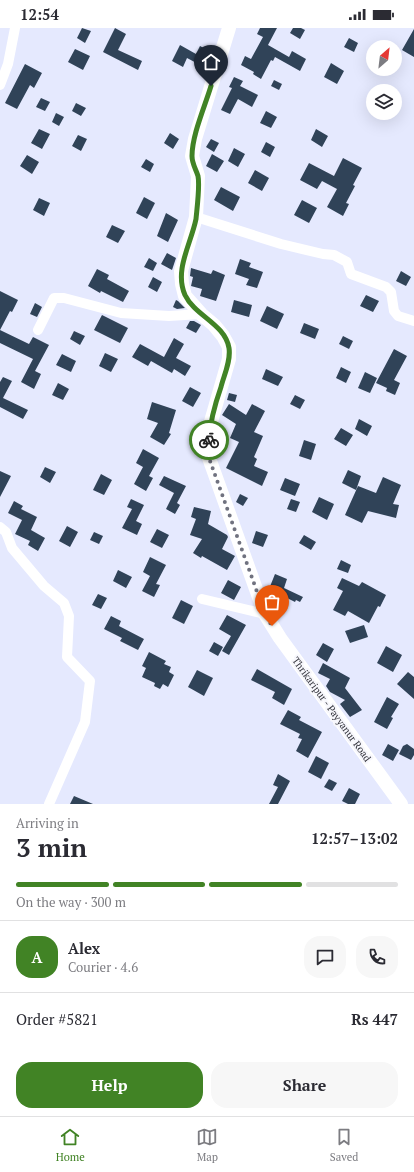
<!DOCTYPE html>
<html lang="en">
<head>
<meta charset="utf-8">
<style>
	body { margin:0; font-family:"PT Serif",serif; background:#f7f7f7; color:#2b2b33; height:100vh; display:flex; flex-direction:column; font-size:15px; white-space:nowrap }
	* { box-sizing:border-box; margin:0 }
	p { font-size:13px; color:#7c7c81 }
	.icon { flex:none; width:22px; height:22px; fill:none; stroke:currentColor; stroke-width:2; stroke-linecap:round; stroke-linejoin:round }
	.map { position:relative; height:776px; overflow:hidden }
	.drawer { display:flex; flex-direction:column; background:#fff; flex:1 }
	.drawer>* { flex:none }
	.needle { width:26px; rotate:28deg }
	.fabs { position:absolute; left:366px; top:12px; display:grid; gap:8px }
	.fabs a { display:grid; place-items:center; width:36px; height:36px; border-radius:50%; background:#fff; box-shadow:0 4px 16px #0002; font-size:20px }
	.pin { position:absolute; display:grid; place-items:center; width:34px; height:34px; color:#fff; margin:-41px -17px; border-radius:50% 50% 50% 0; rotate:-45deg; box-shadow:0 0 4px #0007 }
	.pin .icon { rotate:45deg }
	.courier { position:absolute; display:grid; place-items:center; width:40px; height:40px; margin:-20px; border:3px solid #418325; border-radius:50%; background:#fff; color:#222; box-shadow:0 1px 5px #0007 }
	.headline em { font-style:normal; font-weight:800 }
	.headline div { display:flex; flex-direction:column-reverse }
	.headline { display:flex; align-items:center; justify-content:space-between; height:68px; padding:0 16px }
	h1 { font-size:26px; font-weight:800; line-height:30px }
	.bar { display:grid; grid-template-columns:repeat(4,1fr); gap:6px 4px; align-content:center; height:48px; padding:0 16px }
	.bar i { height:5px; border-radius:3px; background:#e1e1e2 }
	.bar .active { background:#418325 }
	.bar p { grid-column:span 4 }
	.line { display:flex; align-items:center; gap:10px; padding:0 16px; border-top:1px solid #e1e1e2 }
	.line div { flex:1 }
	.round { display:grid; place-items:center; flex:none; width:42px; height:42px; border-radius:16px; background:#f7f7f7 }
	.action { display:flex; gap:8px; margin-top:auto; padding:8px 16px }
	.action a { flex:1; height:46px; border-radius:16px; background:#418325; color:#fff; font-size:16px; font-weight:800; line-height:46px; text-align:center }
	.action a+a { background:#f7f7f7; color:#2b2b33 }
	.status { display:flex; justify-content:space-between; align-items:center; height:28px; padding:0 20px; background:#fff; direction:ltr }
	.status svg { height:11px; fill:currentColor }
	.tab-bar { display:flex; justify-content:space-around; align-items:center; height:56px; border-top:1px solid #e1e1e2; background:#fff; font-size:11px; color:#7c7c81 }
	.tab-bar a { display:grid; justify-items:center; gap:2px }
	.tab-bar .active { color:#418325 }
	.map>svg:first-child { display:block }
	.building { fill:#304358 }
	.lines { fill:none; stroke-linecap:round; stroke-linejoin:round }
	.minor { stroke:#fff; stroke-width:10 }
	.secondary { stroke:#fff; stroke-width:14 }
	.done { stroke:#70727f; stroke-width:4; stroke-dasharray:0 7.2 }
	.route { stroke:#418325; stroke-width:5 }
	.labels { text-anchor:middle; stroke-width:4; stroke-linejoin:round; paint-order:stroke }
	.street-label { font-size:10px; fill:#31323a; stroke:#f7f7fc }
</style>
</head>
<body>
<div class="status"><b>12:54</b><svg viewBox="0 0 49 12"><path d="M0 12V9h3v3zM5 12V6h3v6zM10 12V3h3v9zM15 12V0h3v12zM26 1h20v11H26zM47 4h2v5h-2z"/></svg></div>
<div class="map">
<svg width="414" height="776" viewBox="0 0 414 776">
	<rect width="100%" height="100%" fill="#e5e9fe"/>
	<path class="building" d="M82 0 91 3 85 15 77 10Z
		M115 0 126 6 118 22 142 33 138 42 103 24Z
		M260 0H277L268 17 289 29 292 23 306 31 300 43 275 29 273 33 271 32 261 51 253 46 254 44 241 37 245 28 251 31 263 9 257 6Z
		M293 0H301L305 2 300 11 290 5Z
		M414 1V29L402 22Z
		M349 10 358 15 354 24 344 19Z
		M180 17 196 26 200 18 211 24 204 39 187 30 183 39 172 33Z
		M75 21 90 28 83 42 68 34Z
		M331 35 344 43 337 56 324 49Z
		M25 36 42 45 34 60 30 57 17 81 5 75Z
		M234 49 243 53 240 58 258 67 252 79 238 71 230 86 221 82 232 60 229 59Z
		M274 52 282 56 279 62 271 58Z
		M41 70 50 74 45 83 36 79Z
		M76 75 86 80 81 88 72 83Z
		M266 83 277 89 271 100 260 95Z
		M56 85 64 89 59 98 52 94Z
		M39 101 50 106 42 121 31 115Z
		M316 101 328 108 322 119 311 112Z
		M170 105 179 111 173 121 164 115Z
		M78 107 87 111 81 123 72 118Z
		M211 111 219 115 214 124 206 119Z
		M266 114 275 119 270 129 261 124Z
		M234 120 245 126 238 139 228 133Z
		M212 126 224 133 217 144 206 138Z
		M27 127 39 134 32 146 20 138Z
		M343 130 362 140 353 157 355 158 346 175 349 176 343 188 327 179 337 161 322 153 317 161 300 152 309 135 334 148Z
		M146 131 154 136 150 144 141 139Z
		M255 142 269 150 262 163 248 155Z
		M221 159 240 169 233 183 214 172Z
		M144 169 155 175 147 191 136 185Z
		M39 170 50 175 44 188 33 182Z
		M302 172 317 180 309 195 294 187Z
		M166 185 178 192 168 214 157 208Z
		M112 197 125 203 118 215 106 209Z
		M167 225 176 230 172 242 161 236Z
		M149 230 157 235 153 243 144 239Z
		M240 231 251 235 249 239 263 244 257 260 246 257 249 251 235 246Z
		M191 240 211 246 213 242 225 247 216 273 200 268 202 261 191 258 193 249 190 248Z
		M97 241 109 247 107 251 129 263 123 274 101 263 100 265 88 258Z
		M401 243 411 249 406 258 396 253Z
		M153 249 162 254 157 264 148 259Z
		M0 263 18 272 12 284 10 283 0 302 29 316 33 309 49 317 35 343 41 346 34 361 21 354 33 331 0 315Z
		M366 267 379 273 373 284 360 278Z
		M176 272 178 273 185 280 177 281 173 279Z
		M234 272 252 277 249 289 231 284Z
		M35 275 42 279 37 289 30 286Z
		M267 278 284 286 277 301 260 293Z
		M102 287 128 300 120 315 94 302Z
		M190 293H194L201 297 196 305 186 300Z
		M304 295 319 301 315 311 300 305Z
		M74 303 85 308 80 317 70 311Z
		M343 308 353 313 349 321 339 316Z
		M174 310 184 316 176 330 191 338 185 348 174 341 172 345 151 333 148 338 132 329 140 316 164 329Z
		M394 321 407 328 394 352 400 355 395 367 386 363 387 360 376 355Z
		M105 325 118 331 111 344 99 338Z
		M62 326 76 333 71 344 56 337Z
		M341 339 351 344 346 355 336 350Z
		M266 341 283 349 278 358 262 351Z
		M365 344 377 350 370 365 358 360Z
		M3 349 12 353 3 370 28 382 23 391 0 379V354Z
		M58 355 69 361 63 372 52 367Z
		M190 359 201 365 193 379 182 373Z
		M229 365 237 367 235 374 227 372Z
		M295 367 305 372 300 381 290 376Z
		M152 374 176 382 169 405 171 406 164 417 150 409 158 395 147 391Z
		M229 376 246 387 252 376 265 383 254 404 263 408 254 429 257 431 254 438 268 444 262 458 226 440 239 414 230 410 236 396 222 387Z
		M359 391 372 398 367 408 355 401Z
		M341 400 353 407 346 418 334 411Z
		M304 412 316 416 311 432 299 428Z
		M143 421 159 430 149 448 153 450 146 463 134 456 143 439 136 435Z
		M45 439 56 444 50 455 40 449Z
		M348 442 361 448 356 462 342 455Z
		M0 443 11 448 0 469Z
		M101 446 112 452 104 467 93 462Z
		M164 448 186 458 177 475 180 477 175 486 166 481 174 465 159 457Z
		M383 449 401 457 393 476 399 477 396 490 368 483 362 495 345 487 358 458 376 465Z
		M285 450 300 456 295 468 280 462Z
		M240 466 248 470 243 478 236 474Z
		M319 469 334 476 327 492 312 484Z
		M131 471 144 477 136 493 142 496 137 507 122 500 132 481 127 479Z
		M291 471 300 474 296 484 287 481Z
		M14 473 23 478 21 481 37 489 31 502 45 510 38 523 28 517 30 513 15 506 22 492 8 485Z
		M194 479 211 483 208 496 227 507 228 509 222 521 235 528 227 542 202 528 201 530 193 525 202 511 190 507 196 491 191 489Z
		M67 498 78 504 70 519 59 513Z
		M157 501 169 507 162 520 150 514Z
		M256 503 268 507 263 519 252 515Z
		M94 504 103 508 99 516 90 512Z
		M304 507 316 514 311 522 299 515Z
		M150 529 166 537 156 556 160 557 154 569 142 563 150 548 143 544Z
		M341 532 351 537 348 545 337 541Z
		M118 542 132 549 126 560 113 553Z
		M275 546 287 551 284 560 303 569 300 574 296 572 295 574 269 561Z
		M342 550 359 558 362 554 386 567 380 579 378 578 369 595 348 583 345 588 333 582 343 563 337 560Z
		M228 552 241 559 234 572 221 565Z
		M98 566 107 570 101 581 92 577Z
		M181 572 193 578 184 596 172 590Z
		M227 587 246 597 229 627 222 623 231 608 219 601Z
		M111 588 121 593 119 598 144 611 138 622 120 613 122 610 104 601Z
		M364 597 368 609 350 615 345 603Z
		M214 614 223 619 218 628 209 623Z
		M323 615 334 621 327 634 316 627Z
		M386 618 402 627 393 644 377 635Z
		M149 624 166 633 164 636 171 639 169 644 174 647 168 659 163 656 160 661 154 658 155 655 142 649 146 640 142 638Z
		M323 635 350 650 345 660 362 682 350 689 340 676 345 672 330 664 326 658 330 651 318 645Z
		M257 641 292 661 284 677 272 670 275 664 251 652Z
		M197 642 213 650 204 668 188 659Z
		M408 644 414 649V671L397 656Z
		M387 669 399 676 391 689 393 690 387 701 374 694Z
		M288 682 301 689 299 692 322 704 308 730 296 723 302 711 298 710 300 706 280 696Z
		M388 716 399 722 393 733 382 727Z
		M407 716 414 721V727L411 732 399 726 403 718Z
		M316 728 329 735 321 751 308 744Z
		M278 746 290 753 278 776H269L278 759 273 757Z
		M329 751 337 755 332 763 324 759Z
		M349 760 360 766 355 776H348L342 773Z
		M74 768 93 776H70Z"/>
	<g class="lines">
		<path class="minor" d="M0 57 8 36 15 0
			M196 189 281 216 323 226 334 227 347 234 351 246 386 259 391 264 394 283 398 288 414 293
			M38 302 54 270H64L121 285 169 288 201 286
			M0 499 6 504 12 520 44 558 64 575 69 588 67 629 90 653 85 694 49 776
			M202 571 265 586"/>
		<path class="secondary" d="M229 0 195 111 192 128 198 148 196 189 181 243 182 256 185 268 201 286 214 297 223 308 229 319V331L210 397 209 430 265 586 280 610 401 776"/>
	</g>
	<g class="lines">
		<path class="done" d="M209 412V430L265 586 272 598"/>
		<path class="route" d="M209 412C210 393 215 376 221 359 224 347 231 333 229 320 225 296 195 288 185 267 174 242 191 216 196 191 197 180 200 158 198 148 196 141 192 136 192 128 192 107 205 78 211 58"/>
	</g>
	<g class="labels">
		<g class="street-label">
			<text transform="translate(332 681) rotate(54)" y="4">Thrikaripur - Payyanur Road</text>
		</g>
	</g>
</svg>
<div class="fabs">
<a><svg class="needle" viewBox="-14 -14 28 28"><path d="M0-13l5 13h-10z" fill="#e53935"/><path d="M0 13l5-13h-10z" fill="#7c7c81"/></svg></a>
<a><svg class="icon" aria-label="layers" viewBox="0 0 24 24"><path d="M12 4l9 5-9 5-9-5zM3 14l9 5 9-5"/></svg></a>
</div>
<div class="pin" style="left:272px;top:598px;background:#ea580c"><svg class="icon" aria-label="bag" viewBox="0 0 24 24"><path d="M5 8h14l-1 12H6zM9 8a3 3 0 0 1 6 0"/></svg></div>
<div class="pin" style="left:211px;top:58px;background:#1f2937"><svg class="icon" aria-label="home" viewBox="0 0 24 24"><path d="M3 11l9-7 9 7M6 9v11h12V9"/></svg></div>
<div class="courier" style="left:209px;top:412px"><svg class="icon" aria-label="bike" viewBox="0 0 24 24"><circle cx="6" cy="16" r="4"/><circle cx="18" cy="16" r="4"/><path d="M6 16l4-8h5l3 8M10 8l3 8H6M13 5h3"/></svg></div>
</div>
<section class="drawer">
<div class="headline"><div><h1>3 min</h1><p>Arriving in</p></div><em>12:57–13:02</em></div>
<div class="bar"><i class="active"></i><i class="active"></i><i class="active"></i><i></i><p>On the way · 300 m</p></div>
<div class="line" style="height:72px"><b class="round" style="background:#418325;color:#fff">A</b><div><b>Alex</b><p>Courier · 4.6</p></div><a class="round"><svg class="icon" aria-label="chat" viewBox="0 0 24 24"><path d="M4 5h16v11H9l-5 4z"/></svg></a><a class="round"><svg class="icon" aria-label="phone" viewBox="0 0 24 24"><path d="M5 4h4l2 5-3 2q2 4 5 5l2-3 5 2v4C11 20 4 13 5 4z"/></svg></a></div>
<div class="line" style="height:52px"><div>Order #5821</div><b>Rs 447</b></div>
<div class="action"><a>Help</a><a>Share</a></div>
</section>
<nav class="tab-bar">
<a class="active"><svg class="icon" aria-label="home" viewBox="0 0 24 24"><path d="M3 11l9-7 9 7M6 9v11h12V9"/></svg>Home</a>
<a><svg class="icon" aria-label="map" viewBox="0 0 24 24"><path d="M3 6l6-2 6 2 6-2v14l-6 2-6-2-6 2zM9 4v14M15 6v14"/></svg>Map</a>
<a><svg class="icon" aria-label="saved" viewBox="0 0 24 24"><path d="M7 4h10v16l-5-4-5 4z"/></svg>Saved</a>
</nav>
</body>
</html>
